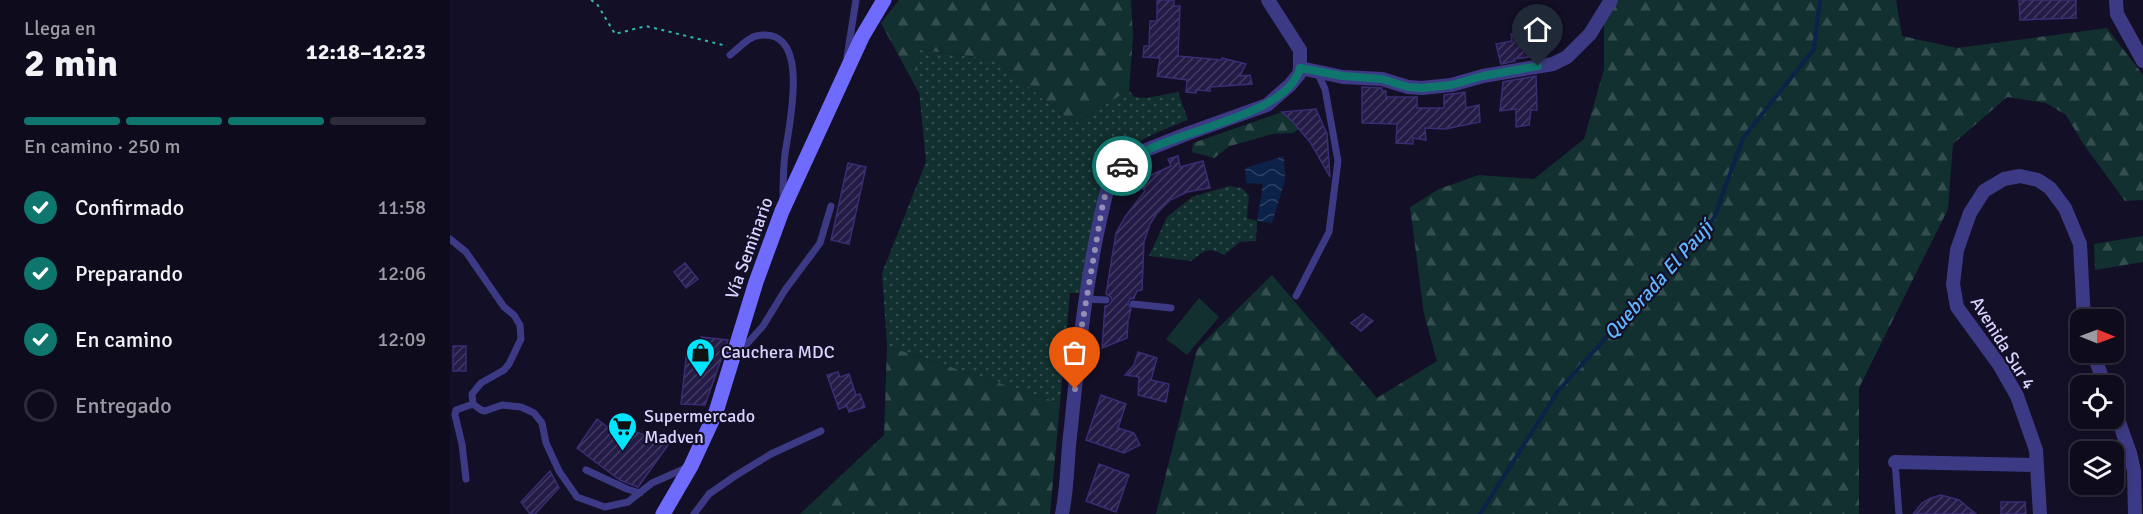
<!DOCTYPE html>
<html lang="es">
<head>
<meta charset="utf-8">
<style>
	body { margin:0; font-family:Signika,sans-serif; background:#171425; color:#f1f3f6; height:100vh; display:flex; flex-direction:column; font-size:22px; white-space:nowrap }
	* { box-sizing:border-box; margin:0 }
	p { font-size:20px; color:#9b9ba3 }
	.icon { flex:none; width:33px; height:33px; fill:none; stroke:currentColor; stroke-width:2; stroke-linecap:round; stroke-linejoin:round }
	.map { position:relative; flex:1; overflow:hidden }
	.drawer { display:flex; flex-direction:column; background:#0e0b1c; width:450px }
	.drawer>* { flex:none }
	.needle { width:39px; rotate:91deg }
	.fabs { position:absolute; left:1620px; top:309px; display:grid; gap:12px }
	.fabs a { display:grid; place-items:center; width:54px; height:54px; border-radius:12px; background:#0e0b1c; box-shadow:0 3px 9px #0003,0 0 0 2px #2e2b3b; font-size:30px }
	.pin { position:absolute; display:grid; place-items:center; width:51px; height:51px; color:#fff; margin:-62px -26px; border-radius:50% 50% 50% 0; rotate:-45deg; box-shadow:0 0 6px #0007 }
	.pin .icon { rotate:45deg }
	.courier { position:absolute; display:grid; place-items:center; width:60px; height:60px; margin:-30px; border:4px solid #0f766e; border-radius:50%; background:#fff; color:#222; box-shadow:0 2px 8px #0007 }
	.summary em { font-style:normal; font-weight:800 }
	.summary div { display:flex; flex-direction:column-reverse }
	.summary { display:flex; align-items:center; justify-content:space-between; height:102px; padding:0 24px }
	h1 { font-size:39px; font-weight:800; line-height:45px }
	.bar { display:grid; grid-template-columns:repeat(4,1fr); gap:9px 6px; align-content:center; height:72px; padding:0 24px }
	.bar i { height:8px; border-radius:4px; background:#2e2b3b }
	.bar .current { background:#0f766e }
	.bar p { grid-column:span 4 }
	ol { padding:0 24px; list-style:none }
	li { display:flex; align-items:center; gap:18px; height:66px }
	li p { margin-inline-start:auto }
	li .icon { padding:6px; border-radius:50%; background:#0f766e; color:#fff; stroke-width:4 }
	li:last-child { color:#9b9ba3 }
	li i { width:33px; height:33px; border:3px solid #2e2b3b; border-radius:50% }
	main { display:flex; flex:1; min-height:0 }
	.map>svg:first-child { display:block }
	.grass { fill:url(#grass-dots) }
	.forest { fill:url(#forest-firs) }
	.garden { fill:#12302f }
	.water { fill:url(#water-waves) }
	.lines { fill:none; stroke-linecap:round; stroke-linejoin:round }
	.stream { stroke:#0c2248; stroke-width:4 }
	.building { fill:url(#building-hatch); stroke:#3b2d73; stroke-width:1.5 }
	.path { stroke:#2fb8b0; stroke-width:2; stroke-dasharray:3 4.5; stroke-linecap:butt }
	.lane { stroke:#3d3a85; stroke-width:7 }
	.street { stroke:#3d3a85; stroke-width:14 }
	.secondary { stroke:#6f6bff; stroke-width:15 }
	.done { stroke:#948fb3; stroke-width:6; stroke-dasharray:0 10.8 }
	.route { stroke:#0f766e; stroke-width:8 }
	.labels { text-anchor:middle; stroke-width:4.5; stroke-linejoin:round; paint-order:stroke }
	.street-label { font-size:18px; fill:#d9d4ff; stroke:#130f26 }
	.poi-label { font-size:18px; fill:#d9d4ff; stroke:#130f26; text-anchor:start }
	.water-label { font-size:20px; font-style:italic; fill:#62b6ff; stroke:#130f26 }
</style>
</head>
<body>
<main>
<section class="drawer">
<div class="summary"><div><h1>2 min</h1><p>Llega en</p></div><em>12:18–12:23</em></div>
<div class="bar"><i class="current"></i><i class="current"></i><i class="current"></i><i></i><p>En camino · 250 m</p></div>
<ol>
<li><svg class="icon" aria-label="check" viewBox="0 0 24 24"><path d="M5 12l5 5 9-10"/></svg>Confirmado<p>11:58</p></li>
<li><svg class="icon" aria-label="check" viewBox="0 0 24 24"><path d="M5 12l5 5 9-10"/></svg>Preparando<p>12:06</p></li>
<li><svg class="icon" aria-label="check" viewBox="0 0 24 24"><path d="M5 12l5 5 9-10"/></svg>En camino<p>12:09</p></li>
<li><i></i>Entregado</li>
</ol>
</section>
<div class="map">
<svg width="1693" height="514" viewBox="0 0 1693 514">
	<defs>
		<pattern id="grass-dots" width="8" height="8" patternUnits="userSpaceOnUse" patternTransform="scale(1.5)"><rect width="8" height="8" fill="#12302f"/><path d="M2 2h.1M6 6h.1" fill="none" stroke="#344d4e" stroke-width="1.8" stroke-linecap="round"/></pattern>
		<pattern id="forest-firs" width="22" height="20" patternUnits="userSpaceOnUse" patternTransform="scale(1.5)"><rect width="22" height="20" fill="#12302f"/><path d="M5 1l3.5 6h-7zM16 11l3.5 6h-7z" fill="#344d4e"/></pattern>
		<pattern id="water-waves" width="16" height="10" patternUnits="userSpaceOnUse" patternTransform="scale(1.5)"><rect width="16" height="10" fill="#0c2248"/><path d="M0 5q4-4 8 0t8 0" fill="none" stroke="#2f4163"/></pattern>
		<pattern id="building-hatch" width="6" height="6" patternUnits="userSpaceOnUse" patternTransform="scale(1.5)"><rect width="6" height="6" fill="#241b47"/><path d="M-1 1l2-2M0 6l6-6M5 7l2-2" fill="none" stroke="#433b63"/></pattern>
	</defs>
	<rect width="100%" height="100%" fill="#130f26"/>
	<path class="grass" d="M465 49 546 60 624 124 679 90 684 97 697 98 728 92 738 120C710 131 665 147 653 178L634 293H620L610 403 437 346 432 273 476 162Z
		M779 186 792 188 799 196 797 218 807 221 806 241 790 242 774 255C757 246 755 251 741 261L699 256 717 217 742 197Z"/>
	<path class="forest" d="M449 0H681L683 38 679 90 624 124 546 60 466 49 469 93 431 23Z
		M1162 0H1446L1452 36 1507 48 1657 28 1693 75V200L1675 201 1634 145 1616 115 1596 103 1557 97 1503 144 1498 209 1409 388V514H706L747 349 822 275 927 398 987 361 974 314 960 207 989 189 1029 175 1084 179 1134 139 1154 69V21Z
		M832 112 849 129 843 133 823 134 780 146 764 158 742 152 743 143Z
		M1693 236V262L1645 270 1644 244Z
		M437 346 610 403 600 514H350L434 435Z"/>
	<path class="garden" d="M749 298 769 317 737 355 716 339Z"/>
	<path class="water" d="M834 156 835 180 822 223 807 221 813 184 796 183 795 168Z"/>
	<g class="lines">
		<path class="stream" d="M1030 514 1108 391 1264 218 1293 138 1364 49 1370 0"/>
	</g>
	<path class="building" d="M707 0H724V6H730L728 56 772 60V58L796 64 790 76 800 75 802 84 760 87V91L746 90V93L736 92 737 80 707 76 710 58 693 57 694 46H699L700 21H707Z
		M1569 0H1626V18L1570 20Z
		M1090 30 1094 55 1064 59 1065 61 1051 64 1046 44 1062 41 1061 34Z
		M1086 76 1087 110H1081L1079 125 1066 127V109L1050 111 1053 82Z
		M912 87 932 88V91H936V97H967V108H994V95L1015 92 1016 108 1029 105 1030 122 995 129 975 128 976 140 963 138V144L946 143 947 124 912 123Z
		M866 109 877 134 880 177 860 142 842 121 832 112Z
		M728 156 730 167 753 161 760 188 737 192 720 200 707 213 700 224 694 242 692 290 687 291 684 298 680 299 678 303 681 309 678 321 677 338 652 348 655 306 659 305 662 301 661 297 656 294 666 233 675 217 695 191 690 185 693 181 699 176 721 166 718 159Z
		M398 163 416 167 399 244 381 240Z
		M235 263 248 279 236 288 224 272Z
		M913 314 923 321 911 331 901 323Z
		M251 337 278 340 255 405 231 404 237 350 249 352Z
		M3 346H16V371H3Z
		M688 352 707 358 701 380 719 384 716 402 688 395 689 377 675 375 684 365Z
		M388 372 390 377 399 374 406 395 410 394 415 407 399 412 397 406 389 409 377 375Z
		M651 395 676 404 668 428 684 433 690 445 674 453 636 440Z
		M147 419 164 432 167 428 172 432 182 430 218 445 188 487 170 480 127 448Z
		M649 464 679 475 666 512 636 501Z
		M100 471 109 488 85 514H80L71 502Z
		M1491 495 1509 500 1526 514H1463L1472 503 1481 498Z
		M1551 502H1575L1576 514H1551Z"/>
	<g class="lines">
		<path class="path" d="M141 0 147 4 165 34 196 26 277 46"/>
		<path class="lane" d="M280 55C287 50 297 38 306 36 363 24 339 125 335 154 333 170 333 184 333 200
			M397 57 406 0
			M0 239 16 252 54 307 64 315 70 325 71 339 59 364 54 370 31 383 22 394 23 404 31 410 35 411 52 405 71 407 84 413 92 423 96 443 109 471 127 497 155 507 178 502 202 483 236 468
			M846 296 879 232 888 161 875 89 867 72
			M636 299 656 300
			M683 304 721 308
			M286 350 295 346 313 326 335 290 370 243 381 206
			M1445 462 1449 514
			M136 470 177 489 190 493
			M16 479 12 444 5 415 6 410 23 404
			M244 514 259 494 285 476 321 454 371 431"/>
		<path class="street" d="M1666 0 1667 14 1693 61
			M850 68 893 77 932 79 958 87 972 88 1001 85 1033 76 1103 64 1117 57 1140 34 1161 0
			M1643 352 1655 386
			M1664 408 1680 453 1684 471 1685 514
			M1445 462 1587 465
			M612 514C618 486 617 456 621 427 629 347 637 266 658 187L666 171 686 154 739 133 817 105 840 85 849 74 850 68V50L818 0
			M1590 514 1586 450 1567 396 1550 366 1507 307 1503 284 1507 250 1520 213 1534 191 1554 179 1570 176 1588 180 1600 188 1615 208 1630 244 1634 320"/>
		<path class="secondary" d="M213 514 241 466 266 412 306 282 332 211 412 37 434 0"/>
	</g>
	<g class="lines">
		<path class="done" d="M625 389 632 325 653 203C657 189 661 176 672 166"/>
		<path class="route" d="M672 166C712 129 836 121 850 68L893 76 932 79 958 87 972 88 1001 85 1033 76 1088 66"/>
	</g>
	<defs>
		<symbol id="shop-pin" viewBox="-11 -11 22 30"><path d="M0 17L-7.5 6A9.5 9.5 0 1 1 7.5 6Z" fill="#00e5ff" stroke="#130f26"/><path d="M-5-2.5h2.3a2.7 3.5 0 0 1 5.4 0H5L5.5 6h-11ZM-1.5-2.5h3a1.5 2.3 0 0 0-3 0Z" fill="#111"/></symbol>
		<symbol id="supermarket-pin" viewBox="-11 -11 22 30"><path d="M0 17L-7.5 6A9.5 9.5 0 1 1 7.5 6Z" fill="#00e5ff" stroke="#130f26"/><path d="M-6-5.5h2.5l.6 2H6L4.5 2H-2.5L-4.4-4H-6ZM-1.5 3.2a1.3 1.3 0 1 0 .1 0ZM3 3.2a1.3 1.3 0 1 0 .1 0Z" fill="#111"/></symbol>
	</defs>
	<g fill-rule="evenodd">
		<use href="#shop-pin" x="234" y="336" width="33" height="45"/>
		<use href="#supermarket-pin" x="156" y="410" width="33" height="45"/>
	</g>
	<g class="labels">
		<g class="street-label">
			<text transform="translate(299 248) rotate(-70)" y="6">Vía Seminario</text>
			<text transform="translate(1553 343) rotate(58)" y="6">Avenida Sur 4</text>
		</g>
		<g class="poi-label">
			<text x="271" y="358">Cauchera MDC</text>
			<text x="194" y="422">Supermercado<tspan x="194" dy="21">Madven</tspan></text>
		</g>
		<g class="water-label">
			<text transform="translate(1208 280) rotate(-48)" y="7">Quebrada El Paují</text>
		</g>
	</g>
</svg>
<div class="fabs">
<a><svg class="needle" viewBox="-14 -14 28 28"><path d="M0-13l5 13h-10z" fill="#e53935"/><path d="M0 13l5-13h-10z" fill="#9b9ba3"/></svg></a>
<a><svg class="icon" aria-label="locate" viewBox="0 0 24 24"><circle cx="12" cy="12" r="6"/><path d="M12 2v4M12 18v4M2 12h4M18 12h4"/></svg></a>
<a><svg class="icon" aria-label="layers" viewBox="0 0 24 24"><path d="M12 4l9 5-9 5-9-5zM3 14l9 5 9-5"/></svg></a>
</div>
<div class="pin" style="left:625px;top:389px;background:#ea580c"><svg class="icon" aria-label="bag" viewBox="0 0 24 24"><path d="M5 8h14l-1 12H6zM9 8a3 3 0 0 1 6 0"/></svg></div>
<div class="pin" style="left:1088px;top:66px;background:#1f2937"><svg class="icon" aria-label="home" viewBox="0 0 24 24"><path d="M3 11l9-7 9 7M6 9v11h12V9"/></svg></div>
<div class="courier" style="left:672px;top:166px"><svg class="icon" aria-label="car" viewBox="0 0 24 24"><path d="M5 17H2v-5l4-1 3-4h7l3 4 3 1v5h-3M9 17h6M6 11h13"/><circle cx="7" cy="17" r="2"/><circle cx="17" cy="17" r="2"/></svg></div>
</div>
</main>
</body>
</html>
